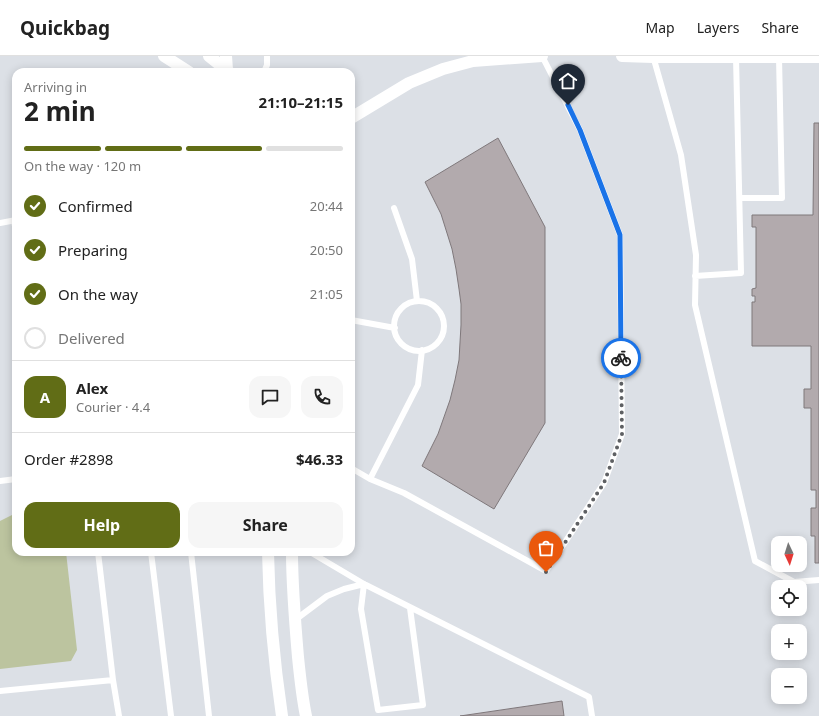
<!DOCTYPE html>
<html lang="en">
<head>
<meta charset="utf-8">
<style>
	body { margin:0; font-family:"Noto Sans",sans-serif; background:#f6f6f6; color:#222; height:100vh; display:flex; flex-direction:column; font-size:15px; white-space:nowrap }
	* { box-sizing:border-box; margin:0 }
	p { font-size:13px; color:#767676 }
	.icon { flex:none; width:22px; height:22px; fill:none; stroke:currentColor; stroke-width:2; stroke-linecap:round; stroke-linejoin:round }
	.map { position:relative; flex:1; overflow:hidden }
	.sheet { position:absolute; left:12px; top:12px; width:343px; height:488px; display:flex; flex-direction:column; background:#fff; border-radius:12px; box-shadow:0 2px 10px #0003 }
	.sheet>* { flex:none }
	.needle { width:26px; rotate:176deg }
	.tools { position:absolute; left:771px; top:480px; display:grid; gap:8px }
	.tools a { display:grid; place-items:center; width:36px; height:36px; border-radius:8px; background:#fff; box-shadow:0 2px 10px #0003; font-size:20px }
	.pin { position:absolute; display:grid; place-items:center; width:34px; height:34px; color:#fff; margin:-41px -17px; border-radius:50% 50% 50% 0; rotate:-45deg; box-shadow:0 0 4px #0007 }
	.pin .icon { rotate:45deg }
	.courier { position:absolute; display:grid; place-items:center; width:40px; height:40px; margin:-20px; border:3px solid #1a73e8; border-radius:50%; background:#fff; color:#222; box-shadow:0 1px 5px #0007 }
	.headline em { font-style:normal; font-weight:700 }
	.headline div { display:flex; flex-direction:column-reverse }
	.headline { display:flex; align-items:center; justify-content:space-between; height:68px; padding:0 12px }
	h1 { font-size:26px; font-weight:700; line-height:30px }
	.bar { display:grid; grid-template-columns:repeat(4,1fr); gap:6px 4px; align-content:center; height:48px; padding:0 12px }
	.bar i { height:5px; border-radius:3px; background:#e0e0e0 }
	.bar .current { background:#616d16 }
	.bar p { grid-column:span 4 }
	.line { display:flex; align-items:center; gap:10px; padding:0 12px; border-top:1px solid #e0e0e0 }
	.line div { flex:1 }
	.round { display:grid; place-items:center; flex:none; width:42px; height:42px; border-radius:12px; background:#f6f6f6 }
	ol { padding:0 12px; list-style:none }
	li { display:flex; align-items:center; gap:12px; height:44px }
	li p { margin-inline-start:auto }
	li .icon { padding:4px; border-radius:50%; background:#616d16; color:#fff; stroke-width:4 }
	li:last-child { color:#767676 }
	li i { width:22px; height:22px; border:2px solid #e0e0e0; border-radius:50% }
	.button { display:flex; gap:8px; margin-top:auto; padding:8px 12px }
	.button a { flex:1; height:46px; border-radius:12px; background:#616d16; color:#fff; font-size:16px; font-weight:700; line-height:46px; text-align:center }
	.button a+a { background:#f6f6f6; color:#222 }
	header { display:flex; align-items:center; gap:24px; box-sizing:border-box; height:56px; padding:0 20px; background:#fff; border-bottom:1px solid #e0e0e0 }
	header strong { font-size:19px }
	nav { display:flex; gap:22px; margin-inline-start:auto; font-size:14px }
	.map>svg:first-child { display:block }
	.green { fill:#bcc49f }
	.building { fill:#b2aaad; stroke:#7f787b }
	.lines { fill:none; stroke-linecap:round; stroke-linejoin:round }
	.lane { stroke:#fff; stroke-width:6 }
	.street { stroke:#fff; stroke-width:12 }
	.done { stroke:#5e6063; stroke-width:4; stroke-dasharray:0 7.2 }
	.route { stroke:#1a73e8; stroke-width:5 }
</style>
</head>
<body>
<header>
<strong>Quickbag</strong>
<nav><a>Map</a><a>Layers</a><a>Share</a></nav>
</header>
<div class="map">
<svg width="819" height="660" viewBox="0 0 819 660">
	<rect width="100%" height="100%" fill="#dce0e6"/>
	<path class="green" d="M16 457V496H66L77 594 71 605 0 613V465Z"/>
	<path class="building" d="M814 67H819V507H815V480H811V452H816V434H811V352H804V333H811V290H752V246H755V240H752V233L756 232V171H752V159H813Z
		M498 82 545 171V367L494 453 422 410 438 378 450 344 455 324 459 304 461 269V248L459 233 456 213 452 193 441 158 425 126Z
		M562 645 564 660H460Z"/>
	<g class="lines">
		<path class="lane" d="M653 0 681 99 696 199 695 249 755 505 794 526 819 524
			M264 16 267 9V0
			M740 142H782L779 1
			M394 152 412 203 417 245
			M14 164 16 177
			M0 167 16 164
			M695 220 741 217 736 1
			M394 270a25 25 0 1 1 50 0a25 25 0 1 1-50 0Z
			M351 264 395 272
			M351 412 370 423 404 437 546 515 604 427 622 378 620 179 580 74 542 0
			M370 423 418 329 422 294
			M0 425 16 423
			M98 496 113 624
			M151 496 171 660
			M191 496 209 660
			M310 496 364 528 589 641 592 660
			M295 564 327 540 344 533 364 528 361 553 378 654 423 649 410 552
			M0 635 113 624 119 660"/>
		<path class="street" d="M164 0 189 16
			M209 0 229 16
			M226 0 227 14
			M622 0 653 1H819
			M351 62 409 27 443 13 473 5 542 0
			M268 496C269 551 274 606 282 660
			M292 496C292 531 295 566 298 601 300 621 302 641 306 660"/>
	</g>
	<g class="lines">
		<path class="done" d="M546 516 604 427 622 378 621 302"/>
		<path class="route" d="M568 49 580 74 620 179 621 302"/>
	</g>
</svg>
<div class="tools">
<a><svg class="needle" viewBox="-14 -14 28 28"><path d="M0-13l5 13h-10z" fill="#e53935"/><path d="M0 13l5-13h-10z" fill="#767676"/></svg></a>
<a><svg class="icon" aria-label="locate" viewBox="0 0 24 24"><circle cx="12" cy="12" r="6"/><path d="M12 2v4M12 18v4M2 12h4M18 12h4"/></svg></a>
<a>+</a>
<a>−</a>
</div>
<div class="pin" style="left:546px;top:516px;background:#ea580c"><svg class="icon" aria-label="bag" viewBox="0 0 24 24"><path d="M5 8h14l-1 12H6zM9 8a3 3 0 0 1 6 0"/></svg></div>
<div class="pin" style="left:568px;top:49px;background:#1f2937"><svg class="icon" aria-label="home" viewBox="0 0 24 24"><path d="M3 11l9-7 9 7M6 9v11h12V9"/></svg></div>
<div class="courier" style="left:621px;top:302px"><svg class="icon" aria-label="bike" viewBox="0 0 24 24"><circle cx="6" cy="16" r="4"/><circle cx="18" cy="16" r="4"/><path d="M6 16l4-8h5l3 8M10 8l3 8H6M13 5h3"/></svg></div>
<section class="sheet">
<div class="headline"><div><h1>2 min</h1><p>Arriving in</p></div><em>21:10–21:15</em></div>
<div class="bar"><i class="current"></i><i class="current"></i><i class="current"></i><i></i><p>On the way · 120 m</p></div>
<ol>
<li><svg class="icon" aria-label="check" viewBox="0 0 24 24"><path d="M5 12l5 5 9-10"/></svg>Confirmed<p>20:44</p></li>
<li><svg class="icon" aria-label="check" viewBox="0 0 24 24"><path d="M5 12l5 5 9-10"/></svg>Preparing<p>20:50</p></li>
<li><svg class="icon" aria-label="check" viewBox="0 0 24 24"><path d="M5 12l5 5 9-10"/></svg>On the way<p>21:05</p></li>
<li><i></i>Delivered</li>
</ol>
<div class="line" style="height:72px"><b class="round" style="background:#616d16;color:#fff">A</b><div><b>Alex</b><p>Courier · 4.4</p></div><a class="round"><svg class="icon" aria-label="chat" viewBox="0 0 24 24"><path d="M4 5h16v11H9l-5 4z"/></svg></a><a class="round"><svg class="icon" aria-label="phone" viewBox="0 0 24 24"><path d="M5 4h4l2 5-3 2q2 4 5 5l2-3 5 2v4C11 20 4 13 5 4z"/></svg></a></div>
<div class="line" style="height:52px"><div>Order #2898</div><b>$46.33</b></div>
<div class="button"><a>Help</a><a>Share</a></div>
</section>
</div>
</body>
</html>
